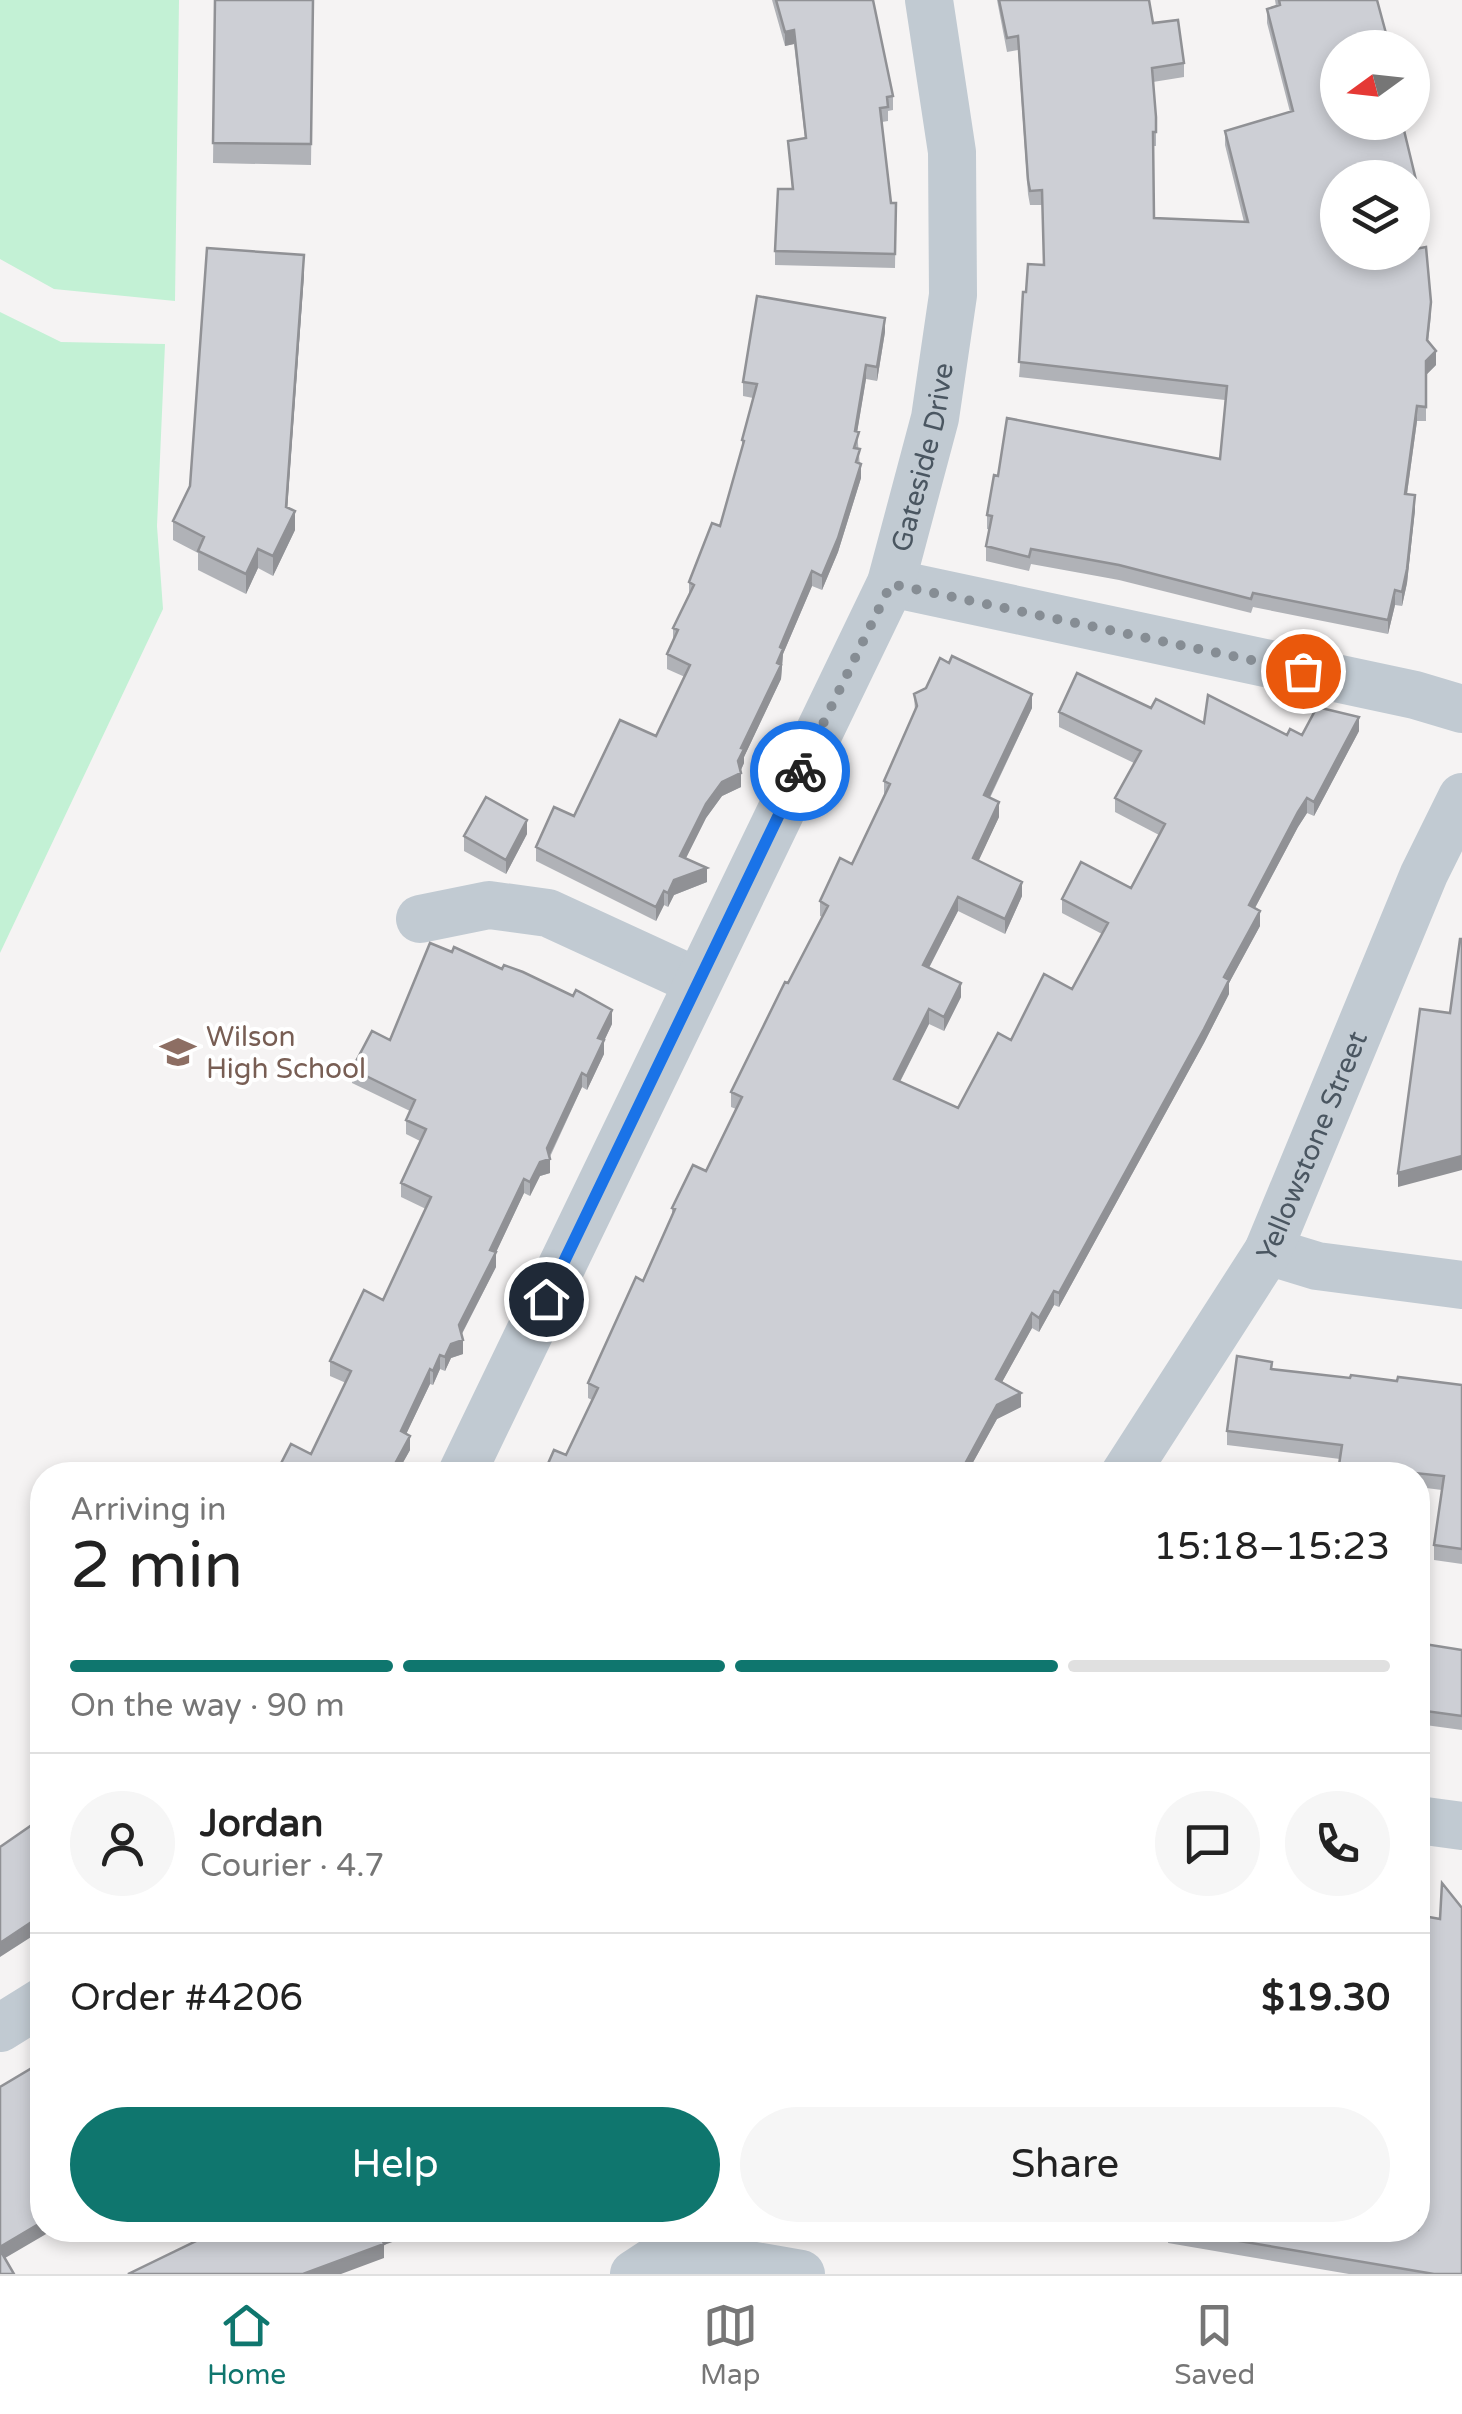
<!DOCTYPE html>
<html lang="en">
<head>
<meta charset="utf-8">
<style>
	body { margin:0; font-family:"Varela Round",sans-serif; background:#f6f6f6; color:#222; height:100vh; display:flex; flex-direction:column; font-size:38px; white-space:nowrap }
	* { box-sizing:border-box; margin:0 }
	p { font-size:32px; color:#767676 }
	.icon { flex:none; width:55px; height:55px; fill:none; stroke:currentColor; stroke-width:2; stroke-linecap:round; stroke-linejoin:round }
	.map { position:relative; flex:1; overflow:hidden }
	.sheet { position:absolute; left:30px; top:1462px; width:1400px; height:780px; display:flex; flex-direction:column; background:#fff; border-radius:40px; box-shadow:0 5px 15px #0003 }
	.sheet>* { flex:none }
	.needle { width:65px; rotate:255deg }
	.buttons { position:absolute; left:1320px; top:30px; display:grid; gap:20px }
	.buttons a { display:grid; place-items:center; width:110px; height:110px; border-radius:50%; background:#fff; box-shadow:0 5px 15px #0003; font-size:50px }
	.pin { position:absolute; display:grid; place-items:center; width:85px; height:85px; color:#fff; margin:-42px; border:5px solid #fff; border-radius:50%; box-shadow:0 2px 10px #0007 }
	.courier { position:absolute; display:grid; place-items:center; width:100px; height:100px; margin:-50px; border:8px solid #1a73e8; border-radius:50%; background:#fff; color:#222; box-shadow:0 2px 12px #0007 }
	.head em { font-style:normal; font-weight:600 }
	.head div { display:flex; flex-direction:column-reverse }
	.head { display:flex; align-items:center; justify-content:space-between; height:170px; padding:0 40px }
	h1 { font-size:65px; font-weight:600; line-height:75px }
	.bar { display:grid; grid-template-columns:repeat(4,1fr); gap:15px 10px; align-content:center; height:120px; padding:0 40px }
	.bar i { height:12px; border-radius:8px; background:#e0e0e0 }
	.bar .current { background:#0f766e }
	.bar p { grid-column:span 4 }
	.line { display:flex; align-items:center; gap:25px; padding:0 40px; border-top:2px solid #e0e0e0 }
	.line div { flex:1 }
	.round { display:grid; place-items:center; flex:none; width:105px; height:105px; border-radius:52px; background:#f6f6f6 }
	.primary-button { display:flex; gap:20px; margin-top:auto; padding:20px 40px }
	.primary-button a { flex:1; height:115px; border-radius:60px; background:#0f766e; color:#fff; font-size:40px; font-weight:600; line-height:115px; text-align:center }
	.primary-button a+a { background:#f6f6f6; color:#222 }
	.tab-bar { display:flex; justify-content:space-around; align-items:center; height:140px; border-top:2px solid #e0e0e0; background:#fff; font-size:28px; color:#767676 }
	.tab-bar a { display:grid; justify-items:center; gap:5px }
	.tab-bar .current { color:#0f766e }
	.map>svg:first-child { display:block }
	.green { fill:#c3f1d5 }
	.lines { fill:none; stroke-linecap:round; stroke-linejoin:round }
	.street { stroke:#c1cad2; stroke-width:48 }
	.wall { fill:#b0b2b7 }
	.shaded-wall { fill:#909195 }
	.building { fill:#cdcfd5; stroke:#909195; stroke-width:2.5 }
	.done { stroke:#868d94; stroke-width:10; stroke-dasharray:0 18 }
	.route { stroke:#1a73e8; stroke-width:12 }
	.labels { text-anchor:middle; stroke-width:8; stroke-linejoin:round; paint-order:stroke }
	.street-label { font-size:28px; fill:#4a5661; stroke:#fff }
	.education-label { font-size:28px; fill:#785e54; stroke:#fff; text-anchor:start }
</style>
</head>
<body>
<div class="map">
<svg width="1462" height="2274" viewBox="0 0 1462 2274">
	<rect width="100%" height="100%" fill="#f5f3f3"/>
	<path class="green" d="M0 0H179L175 301 54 289 0 259Z
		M0 312 61 342 165 344 157 526 163 609 0 953Z"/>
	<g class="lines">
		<g class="street">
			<path d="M891 583 1415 695 1462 709"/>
			<path d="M420 919 489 905 548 913 698 982"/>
			<path d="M1268 1251 1317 1266 1462 1285"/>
			<path id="s1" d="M461 1475 891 583 935 418 953 295 952 152 929 0"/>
			<path id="s2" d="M1124 1475 1268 1251 1424 874 1462 797"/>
			<path d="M1418 1820 1462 1826"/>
			<path d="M0 2028 42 2002"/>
			<path d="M669 2251 801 2274"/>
			<path d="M634 2274 669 2251 684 2230"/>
		</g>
	</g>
	<path class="wall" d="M215 0H313L311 165 213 163Z
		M772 0H873L893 96V110L888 111V121L882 122 891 203H896L895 268 775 265V251L792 189 788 141 805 138 794 44 785 46Z
		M997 0H1149L1153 23 1184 63V77L1153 82 1156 117V146H1153L1154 218 1244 222 1225 145V131L1290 112 1267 23V9L1276 6 1275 0H1377L1387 48H1338L1416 195 1338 178 1415 249 1431 316 1428 342 1436 365 1426 375V421H1417L1407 494 1415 510 1407 583 1402 606 1395 605 1388 634 1253 607 1251 613 1119 580 1031 564 1029 571 986 561V546L990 530 987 529V515L998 476 1220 459 1225 400 1019 377 1026 292 1044 265 1042 205H1030L1028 194 1018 50 1007 52Z
		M304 275 287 507 295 530 273 576 258 568 246 594 198 570V553L173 540V521Z
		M885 332 877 381 866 379 857 432 861 478 838 552 822 590 812 586 783 654 781 679 744 757V763L741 770V787L722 796 706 818 686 858 707 882 674 895 668 907 664 905 656 921 536 861V847L574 816 656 736 685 677 667 669V654L673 640V628L689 595V582L720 526 742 450V440L753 398 743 396V382Z
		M914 694 1032 708 990 798 999 817 978 861 1022 896 1005 934 958 911 929 968 961 997 944 1031 929 1024 900 1082 958 1108 1011 1040 1072 989 1102 934 1062 913V899L1131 888 1159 835 1115 812V798L1134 763 1059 727V712L1151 708 1204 723 1287 735 1359 731 1314 816 1307 813 1298 827 1255 908 1260 926 1229 983V994L1204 1043 1059 1307 1054 1305 1039 1332 1032 1328 1002 1382 1021 1407 997 1419 966 1475H543L566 1455 592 1400 588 1398V1383L643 1281 672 1217V1208L706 1171 736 1109 731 1107V1092L822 917 820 916V901L852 864 884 795V781L915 711Z
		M527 834 506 874 464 851V836Z
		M612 1024 604 1041V1054L587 1090 582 1087 550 1157V1173L540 1176 530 1196 524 1193 496 1252V1267L462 1334 463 1354 451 1358 445 1371 440 1369 433 1385 430 1384 406 1434 410 1450 396 1475H275L311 1454 346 1383 330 1376V1361L383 1300 426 1209 401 1197V1183L420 1141 406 1134V1120L410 1111 352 1083V1069L390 1040Z
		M1272 1369 1350 1378 1462 1385V1564L1434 1560V1545L1442 1490 1418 1487V1475H1339L1340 1459 1227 1445V1431Z
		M1418 1643 1462 1650V1730L1418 1724Z
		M1418 1915 1462 2274H1349L1168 2243V2241L1100 2230H1418L1419 2098H1418Z"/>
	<path class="shaded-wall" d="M794 30V44L785 46V32Z
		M1387 37V48H1376V40Z
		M1416 180V195L1412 196V182Z
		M304 255V275L286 526V507Z
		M885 318V332L877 381V367Z
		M1436 351V365L1426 375V421V361Z
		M866 365V379L855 445V431Z
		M1417 406V421L1405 508V494Z
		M861 464V478L838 552 822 590V576Z
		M1415 495V510L1407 583 1402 606V592Z
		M295 511V530L273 576V556Z
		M258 549V568L246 594V574Z
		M812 571V586L783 654 781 679 744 757V763L739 774 741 773V787L722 796 706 818 680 870V856L706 804 738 761 741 748 777 663 780 647Z
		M1395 590V605L1388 634V620Z
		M1032 694V708L984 809V795Z
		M1359 717V731L1314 816V802Z
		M1307 798V813L1298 827 1249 919V905L1298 812Z
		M999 802V817L973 873V858Z
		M527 820V834L506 874V860Z
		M707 868V882L674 895 668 907V893L674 880Z
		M1022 882V896L1005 934V919Z
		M664 891V905L656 921V907Z
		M958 897V911L923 979V965Z
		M1260 911V926L1229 983V994L1204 1043 1059 1307V1293Z
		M961 983V997L944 1031V1017Z
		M929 1009V1024L894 1093V1079Z
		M612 1010V1024L604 1041V1054L587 1090V1076L598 1038Z
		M582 1073V1087L548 1159H550V1173L540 1176 530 1196V1182Z
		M1462 1156V1170L1398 1187V1173Z
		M524 1179V1193L492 1261 496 1252V1267L459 1339V1325L490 1250Z
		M1054 1291V1305L1039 1332V1318Z
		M1032 1313V1328L996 1393V1379Z
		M463 1340V1354L451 1358 445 1371V1357L451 1344Z
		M440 1355V1369L433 1385V1371Z
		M430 1369V1384L401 1445V1431Z
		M1021 1393V1407L997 1419 966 1475H960L997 1405Z
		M410 1436V1450L396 1475H391V1471Z
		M42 1915V1930L0 1957V1943Z
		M42 2222V2230H53L0 2261V2247Z
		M386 2230H426L384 2245V2258L341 2274H303Z
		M468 2230H482L468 2236Z"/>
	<path class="building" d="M215 0H313L311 144 213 143Z
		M776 0H873L893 96 887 97 888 107 880 108 891 203H896L895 254 775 251 778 189H793L788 141 806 138 794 30 785 32Z
		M999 0H1149L1153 23 1178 20 1184 63 1152 68 1156 117V132H1153L1154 218 1248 222 1225 131 1293 111 1267 9 1280 5 1279 0H1377L1387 37 1376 40 1378 48H1338V122H1402L1416 180 1412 182V178H1338V252H1412V217L1415 249 1426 247 1431 302 1427 340 1436 351 1426 361V407L1417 406 1405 494 1415 495 1407 569 1402 592 1395 590 1388 620 1253 593 1251 599 1119 565 1031 549 1029 557 986 546 992 516 987 515 994 475 998 476 1007 418 1220 459 1227 386 1019 362 1023 292H1026L1028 264 1044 265 1042 190 1030 191 1028 180 1018 36 1007 38Z
		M207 248 304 255 286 507 295 511 273 556 258 549 246 574 198 551 204 537 173 521 190 486Z
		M757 296 885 318 877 367 866 365 855 431 859 432 854 448 860 449 856 462 861 464 838 538 822 576 812 571 780 647 783 649 777 663 781 665 741 748 744 749 738 761 741 773 722 782 706 804 680 856 707 868 674 880 668 893 664 891 656 907 536 847 554 807 574 816 620 720 656 736 690 665 667 654 678 630 673 628 694 585 689 582 712 523 720 526 744 441 742 440 757 384 743 382Z
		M952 656 1032 694 984 795 999 802 973 858 1022 882 1005 919 958 897 923 965 961 983 944 1017 929 1009 894 1079 958 1108 998 1033 1011 1040 1044 974 1072 989 1108 923 1062 899 1081 862 1131 888 1165 824 1115 798 1141 751 1059 712 1077 673 1151 708 1156 699 1204 723 1208 695 1287 735 1290 729 1302 735 1317 707 1359 717 1314 802 1307 798 1298 812 1249 905 1260 911 1224 977 1229 980 1204 1029 1059 1293 1054 1291 1039 1318 1032 1313 996 1379 1021 1393 997 1405 960 1473 957 1471 955 1475H543L554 1450 566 1455 598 1388 588 1383 636 1277 643 1281 675 1209 672 1208 693 1165 706 1171 742 1097 731 1092 785 982 788 983 828 906 820 901 840 858 852 864 890 784 884 781 917 706 914 694 926 688 940 658 949 663Z
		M486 797 527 820 506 860 464 836Z
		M1460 939H1462V1156L1398 1173 1420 1009 1450 1013Z
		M430 943 452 952 454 947 502 969 504 965 523 972 573 996 576 990 612 1010 598 1038 604 1040 587 1076 582 1073 547 1148 550 1159 540 1162 530 1182 524 1179 490 1250 496 1252 459 1325 463 1340 451 1344 445 1357 440 1355 433 1371 430 1369 401 1431 410 1436 391 1471 386 1469 383 1475H275L291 1444 311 1454 351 1371 330 1361 364 1290 383 1300 431 1197 401 1183 426 1129 406 1120 415 1100 352 1069 372 1031 390 1040Z
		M1237 1356 1272 1362 1271 1369 1350 1378 1351 1375 1397 1381 1398 1377 1462 1385V1549L1434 1545 1444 1476 1339 1465 1342 1445 1227 1431Z
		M1418 1643 1462 1650V1716L1418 1710Z
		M42 1818V1915L0 1943V1847Z
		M1442 1883 1462 1908V2274H1434L1174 2230H1418V2110L1421 2084 1418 2083V1915L1440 1919Z
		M42 2062V2166L41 2167 42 2170V2222L0 2247V2087Z
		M199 2230H386L380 2232 384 2244 303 2274H128L200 2239 197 2231Z
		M0 2250 14 2274H0Z"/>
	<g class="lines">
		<path class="done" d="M800 771 891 584 1303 671"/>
		<path class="route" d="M546 1299 800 771"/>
	</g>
	<defs>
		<symbol id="school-bare" viewBox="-9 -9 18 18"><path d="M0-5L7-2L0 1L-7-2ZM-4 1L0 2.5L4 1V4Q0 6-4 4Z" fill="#8d6e63" stroke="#fff" stroke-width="2.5" paint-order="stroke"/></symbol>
	</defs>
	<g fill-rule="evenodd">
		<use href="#school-bare" x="153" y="1027" width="50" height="50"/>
	</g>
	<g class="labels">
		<g class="street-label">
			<text dy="10" stroke="none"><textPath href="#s1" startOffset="1120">Gateside Drive</textPath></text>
			<text dy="10" stroke="none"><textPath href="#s2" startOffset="380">Yellowstone Street</textPath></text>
		</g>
		<g class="education-label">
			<text x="206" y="1046">Wilson<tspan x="206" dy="32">High School</tspan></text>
		</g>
	</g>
</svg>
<div class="buttons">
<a><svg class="needle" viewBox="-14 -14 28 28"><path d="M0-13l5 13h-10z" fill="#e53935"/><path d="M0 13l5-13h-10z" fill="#767676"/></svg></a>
<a><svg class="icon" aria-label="layers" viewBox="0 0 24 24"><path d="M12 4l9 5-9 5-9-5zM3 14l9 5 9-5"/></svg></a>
</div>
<div class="pin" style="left:1303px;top:671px;background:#ea580c"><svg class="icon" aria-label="bag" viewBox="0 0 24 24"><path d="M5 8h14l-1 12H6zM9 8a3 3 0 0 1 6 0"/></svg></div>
<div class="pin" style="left:546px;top:1299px;background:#1f2937"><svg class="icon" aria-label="home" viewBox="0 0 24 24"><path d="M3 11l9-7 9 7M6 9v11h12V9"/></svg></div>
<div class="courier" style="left:800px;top:771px"><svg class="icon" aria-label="bike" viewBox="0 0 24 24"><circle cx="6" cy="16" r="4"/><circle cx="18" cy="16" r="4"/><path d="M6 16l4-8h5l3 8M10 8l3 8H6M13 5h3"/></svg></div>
<section class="sheet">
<div class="head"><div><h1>2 min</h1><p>Arriving in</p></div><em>15:18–15:23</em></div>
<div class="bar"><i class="current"></i><i class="current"></i><i class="current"></i><i></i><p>On the way · 90 m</p></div>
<div class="line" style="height:180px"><a class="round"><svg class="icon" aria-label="person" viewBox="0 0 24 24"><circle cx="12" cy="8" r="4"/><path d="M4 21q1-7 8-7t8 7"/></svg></a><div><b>Jordan</b><p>Courier · 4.7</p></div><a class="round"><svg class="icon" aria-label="chat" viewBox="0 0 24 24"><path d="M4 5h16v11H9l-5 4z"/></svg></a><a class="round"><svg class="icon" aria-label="phone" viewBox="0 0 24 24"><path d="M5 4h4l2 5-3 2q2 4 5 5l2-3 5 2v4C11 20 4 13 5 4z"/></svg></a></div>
<div class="line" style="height:130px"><div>Order #4206</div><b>$19.30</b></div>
<div class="primary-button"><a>Help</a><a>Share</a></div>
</section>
</div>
<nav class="tab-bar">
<a class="current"><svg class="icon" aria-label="home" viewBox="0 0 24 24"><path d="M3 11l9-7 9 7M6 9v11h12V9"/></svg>Home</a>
<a><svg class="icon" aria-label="map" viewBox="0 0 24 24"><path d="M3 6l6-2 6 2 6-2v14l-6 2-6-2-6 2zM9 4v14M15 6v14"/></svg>Map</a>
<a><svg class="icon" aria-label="saved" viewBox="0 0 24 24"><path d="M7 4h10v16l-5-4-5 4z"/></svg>Saved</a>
</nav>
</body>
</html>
